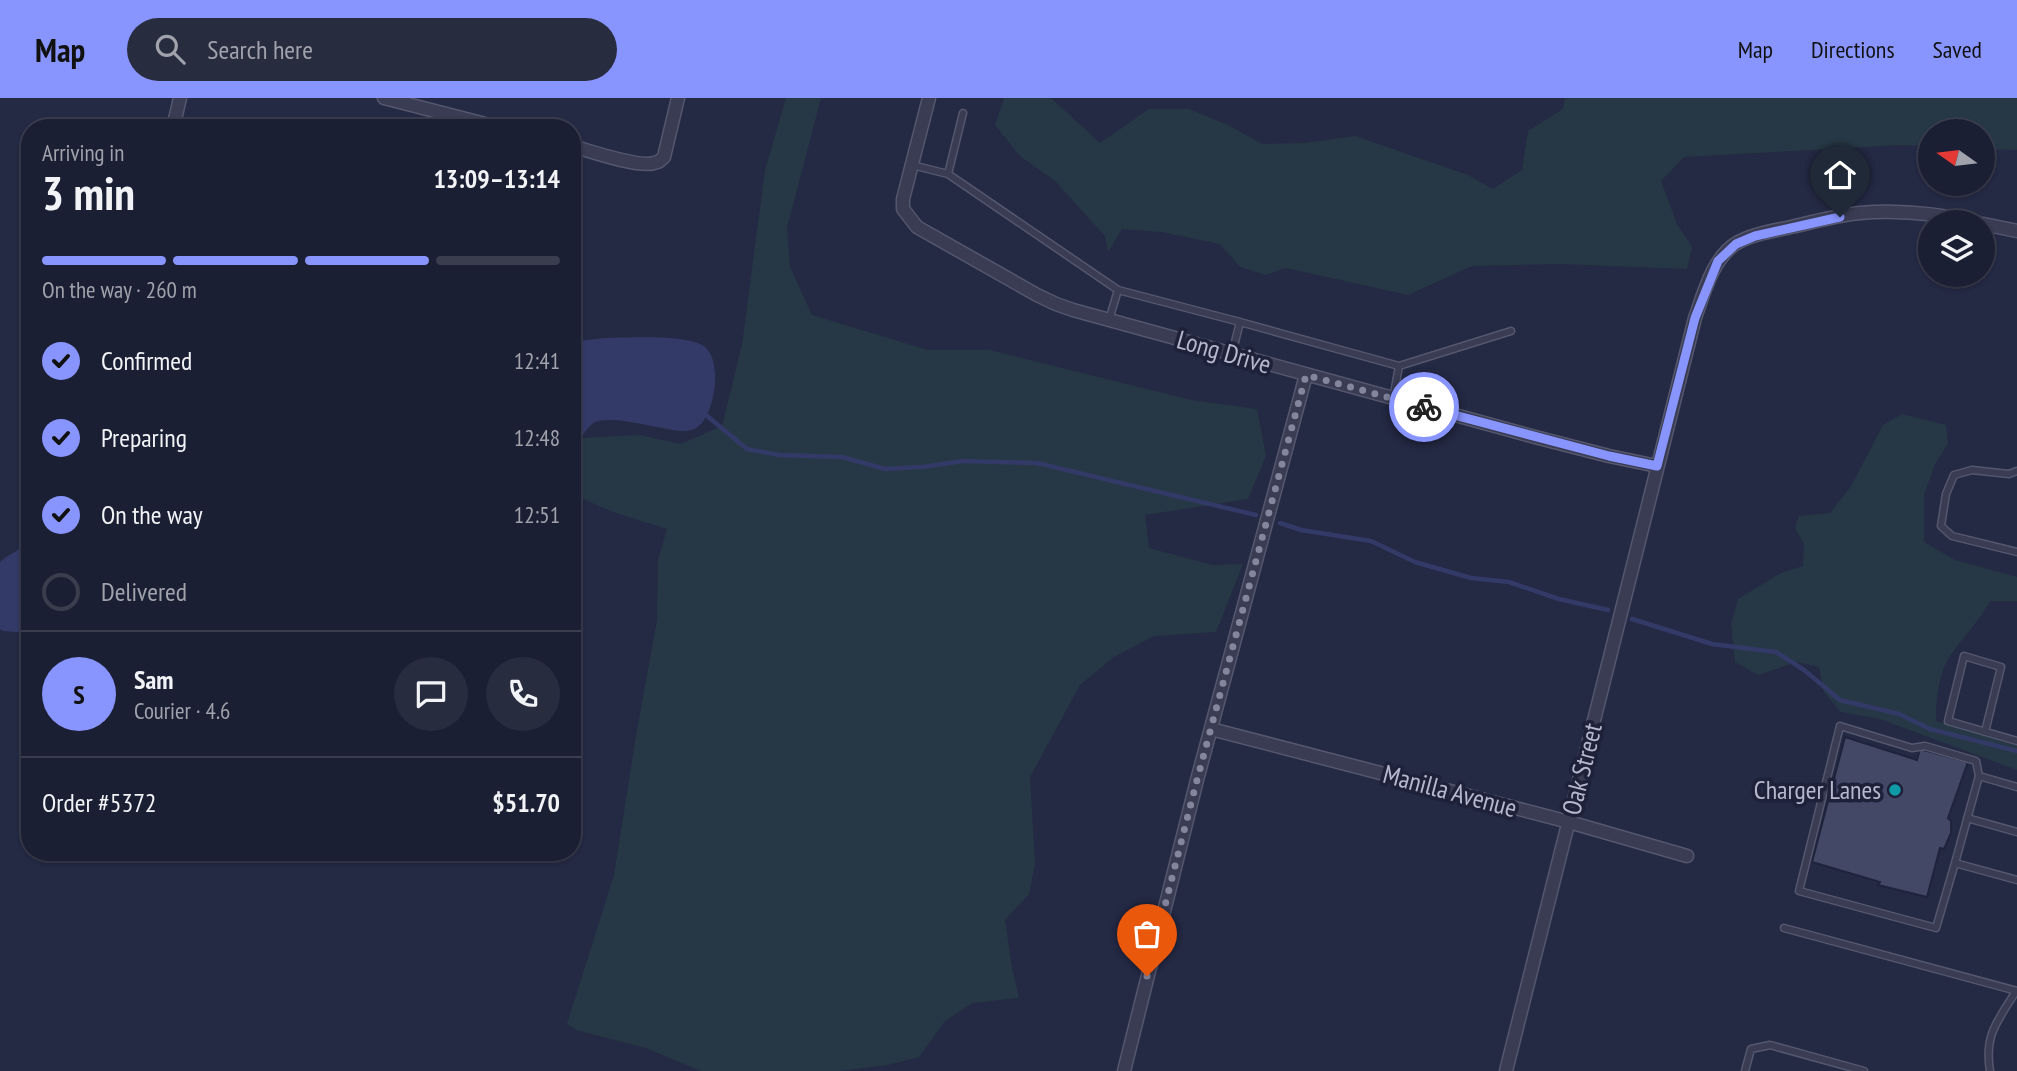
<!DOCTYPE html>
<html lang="en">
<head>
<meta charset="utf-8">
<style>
	body { margin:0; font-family:"PT Sans Narrow",sans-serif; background:#282c3f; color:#f1f3f6; height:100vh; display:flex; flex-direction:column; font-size:26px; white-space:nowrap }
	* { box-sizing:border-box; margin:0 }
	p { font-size:23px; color:#a0a2ac }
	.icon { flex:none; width:38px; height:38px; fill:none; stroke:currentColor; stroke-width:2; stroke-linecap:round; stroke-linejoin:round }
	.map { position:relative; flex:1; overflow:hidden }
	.sheet { position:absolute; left:21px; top:21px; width:560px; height:742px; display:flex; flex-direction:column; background:#1b1f33; border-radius:28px; box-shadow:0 2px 5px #0004,0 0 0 2px #393d4e }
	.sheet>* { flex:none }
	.needle { width:46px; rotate:284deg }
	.tools { position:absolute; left:1918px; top:21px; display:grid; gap:14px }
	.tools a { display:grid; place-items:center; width:77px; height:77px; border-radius:50%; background:#1b1f33; box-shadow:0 2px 5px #0004,0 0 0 2px #393d4e; font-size:35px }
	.pin { position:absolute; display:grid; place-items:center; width:60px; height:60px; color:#fff; margin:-72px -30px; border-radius:50% 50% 50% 0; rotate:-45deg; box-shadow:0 0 7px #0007 }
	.pin .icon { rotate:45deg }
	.courier { position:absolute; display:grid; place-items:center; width:70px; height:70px; margin:-35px; border:5px solid #8995ff; border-radius:50%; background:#fff; color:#222; box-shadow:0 2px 9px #0007 }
	.overview em { font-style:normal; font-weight:700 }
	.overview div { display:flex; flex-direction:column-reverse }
	.overview { display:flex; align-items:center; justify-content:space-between; height:119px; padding:0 21px }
	h1 { font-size:46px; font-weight:700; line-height:52px }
	.bar { display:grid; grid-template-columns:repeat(4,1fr); gap:10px 7px; align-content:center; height:84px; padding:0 21px }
	.bar i { height:9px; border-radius:5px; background:#393d4e }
	.bar .on { background:#8995ff }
	.bar p { grid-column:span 4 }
	.line { display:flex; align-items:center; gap:18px; padding:0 21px; border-top:2px solid #393d4e }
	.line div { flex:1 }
	.round { display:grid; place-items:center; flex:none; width:74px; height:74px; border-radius:37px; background:#282c3f }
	ol { padding:0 21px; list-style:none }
	li { display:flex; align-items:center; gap:21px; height:77px }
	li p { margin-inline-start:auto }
	li .icon { padding:7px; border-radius:50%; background:#8995ff; color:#111; stroke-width:4 }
	li:last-child { color:#a0a2ac }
	li i { width:38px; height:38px; border:4px solid #393d4e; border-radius:50% }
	header { display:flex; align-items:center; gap:42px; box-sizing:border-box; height:98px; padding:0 35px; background:#8995ff; color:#111 }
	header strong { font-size:33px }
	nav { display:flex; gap:38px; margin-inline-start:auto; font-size:24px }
	.search { width:490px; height:63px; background:#282c3f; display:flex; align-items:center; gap:18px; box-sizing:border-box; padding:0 24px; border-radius:38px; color:#a0a2ac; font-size:26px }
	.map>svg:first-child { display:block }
	.green { fill:#263845 }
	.water { fill:#333a68 }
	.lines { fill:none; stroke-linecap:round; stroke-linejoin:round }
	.stream { stroke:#333a68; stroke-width:4.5 }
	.building { fill:#434866; stroke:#1f233b; stroke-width:2 }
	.lane-casing { stroke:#54576e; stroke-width:9 }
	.street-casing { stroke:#54576e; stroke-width:15 }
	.lane { stroke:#393c53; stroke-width:6 }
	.street { stroke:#393c53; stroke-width:12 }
	.done { stroke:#83869d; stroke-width:7; stroke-dasharray:0 12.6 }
	.route { stroke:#8995ff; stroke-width:9 }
	.culture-dot { fill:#0f9aa8; stroke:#1d2139; stroke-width:2.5 }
	.labels { text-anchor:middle; stroke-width:7; stroke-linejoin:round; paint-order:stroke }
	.street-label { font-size:26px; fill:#b6b8cd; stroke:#1d2139 }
	.poi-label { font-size:26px; fill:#b6b8cd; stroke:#1d2139; text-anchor:end }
</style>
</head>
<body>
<header>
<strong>Map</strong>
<div class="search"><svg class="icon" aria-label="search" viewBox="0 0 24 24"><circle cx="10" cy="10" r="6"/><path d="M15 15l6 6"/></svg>Search here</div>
<nav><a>Map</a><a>Directions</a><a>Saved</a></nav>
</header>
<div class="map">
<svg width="2017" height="973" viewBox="0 0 2017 973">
	<rect width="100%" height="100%" fill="#242944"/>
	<path class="green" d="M786 0H821L787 130 790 169 812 217 928 252H990L1191 302 1257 311 1266 358 1248 401 1145 417 1149 450 1212 467 1243 466 1216 534 1154 538 1114 559 1080 587 1030 679 1035 766 1029 796 1005 822 1012 870 1019 900 972 905 945 923 919 959 888 967 839 973H701L646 950 576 932 567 926 614 777 636 638 657 522 658 462 667 431 613 414 572 396V360L581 340 640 337 681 346 722 328 742 247 765 72Z
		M1004 0H1051L1100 45 1149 11H1189L1228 27 1262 46 1305 45 1355 38 1468 77 1493 91 1522 72 1528 33 1563 11 1565 0H2017V52L1983 51V33H1930V48L1902 47 1684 59 1661 83 1677 126 1692 149 1687 171 1560 166 1472 168 1408 197 1286 170 1266 177 1240 169 1220 146 1161 134 1122 131 1108 154 1105 138 1055 83 1020 58 995 27Z
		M1902 316 1946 327 1948 346 1935 366 1924 397V444L1955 462 2017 479V503H1990C1979 524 1963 539 1950 558 1938 576 1936 603 1936 623L2017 648V672L1880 621 1841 614 1824 594 1819 569 1797 564 1758 577 1735 564 1731 526 1738 501 1781 475 1803 468 1804 446 1795 430 1799 418 1830 415 1851 388 1883 327Z"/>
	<path class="water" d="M604 240C629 240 680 236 702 247 724 259 715 313 700 327 691 336 674 333 663 330 647 328 605 316 592 326 582 335 577 348 572 360V244Z
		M30 443V535L3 533 0 531V464C9 456 20 452 30 443Z"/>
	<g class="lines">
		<path class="stream" d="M706 317 747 351 779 357 842 359 885 371 922 369 963 363 1037 365 1256 417
			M1280 425 1301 432 1371 443 1415 464 1471 480 1509 484 1559 501 1608 512
			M1632 521 1712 546 1776 554 1804 572 1840 602 1899 616 1930 631 2017 653"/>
	</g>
	<path class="building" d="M1845 639 1917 662 1920 651 1968 664 1948 720 1951 723V735L1944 751 1940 750 1927 799 1878 787 1880 784 1812 764Z"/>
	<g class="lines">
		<defs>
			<path id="lane" d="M912 67 948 76 1118 192
				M948 76 963 15
				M1109 222 1118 192 1240 224
				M1232 256 1240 224 1399 268 1393 301
				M1399 268 1511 233
				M2017 373 2009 376 1972 372 1954 377 1946 396 1941 428 1952 438 2017 454
				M1985 634 2001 569 1964 558 1948 623 2017 643
				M2017 689 1979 678 1976 663 1925 648 1912 650 1840 628 1799 793 1936 830 1955 765 2017 782
				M1967 720 2017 734
				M1955 765 1979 678
				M1784 830 2017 893
				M1745 973 1751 951 1770 947 1864 973
				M1990 973C1984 936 1998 923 2016 893"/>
			<path id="street" d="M384 0 501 30
				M929 0 903 101V111L917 129 1037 197 1056 206 1073 212 1535 339 1609 358 1657 368
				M173 30 180 0
				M572 48C590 53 638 70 654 65 659 64 660 63 664 59L678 0
				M1983 126 2017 133
				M1211 631 1569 724 1687 758
				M1124 973 1197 682 1306 277
				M1506 973 1695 220C1704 195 1712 162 1735 146 1751 136 1773 133 1791 129 1814 124 1837 117 1860 115 1899 111 1939 116 1977 124"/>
		</defs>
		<use href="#lane" class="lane-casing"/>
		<use href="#street" class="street-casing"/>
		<use href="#lane" class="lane"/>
		<use href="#street" class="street"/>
	</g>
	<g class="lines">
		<path class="done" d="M1147 878 1197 682 1306 277 1424 309"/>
		<path class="route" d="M1424 309 1609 358 1657 368 1695 220 1718 163 1736 146 1755 138 1840 119"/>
	</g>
	<circle class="culture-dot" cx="1895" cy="692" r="7"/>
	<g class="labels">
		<g class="street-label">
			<text transform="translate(1224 254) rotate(16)" y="9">Long Drive</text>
			<text transform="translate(1582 671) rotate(-76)" y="9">Oak Street</text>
			<text transform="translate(1450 693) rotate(15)" y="9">Manilla Avenue</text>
		</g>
		<g class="poi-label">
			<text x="1881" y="701">Charger Lanes</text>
		</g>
	</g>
</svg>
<div class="tools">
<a><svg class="needle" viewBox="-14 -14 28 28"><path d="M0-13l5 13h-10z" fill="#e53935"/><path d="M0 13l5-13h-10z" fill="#a0a2ac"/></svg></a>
<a><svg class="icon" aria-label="layers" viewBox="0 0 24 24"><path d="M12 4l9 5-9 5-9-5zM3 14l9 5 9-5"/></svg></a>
</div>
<div class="pin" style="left:1147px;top:878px;background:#ea580c"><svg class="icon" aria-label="bag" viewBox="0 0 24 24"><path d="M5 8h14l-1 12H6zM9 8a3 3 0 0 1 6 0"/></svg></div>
<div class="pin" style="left:1840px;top:119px;background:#1f2937"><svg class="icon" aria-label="home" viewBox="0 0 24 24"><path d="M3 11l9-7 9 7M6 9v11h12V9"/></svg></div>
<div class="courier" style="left:1424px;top:309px"><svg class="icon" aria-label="bike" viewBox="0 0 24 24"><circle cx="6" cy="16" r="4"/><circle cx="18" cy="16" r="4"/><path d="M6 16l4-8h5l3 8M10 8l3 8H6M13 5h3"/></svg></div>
<section class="sheet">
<div class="overview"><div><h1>3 min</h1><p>Arriving in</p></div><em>13:09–13:14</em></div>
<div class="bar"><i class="on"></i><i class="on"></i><i class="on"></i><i></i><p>On the way · 260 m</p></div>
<ol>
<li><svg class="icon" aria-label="check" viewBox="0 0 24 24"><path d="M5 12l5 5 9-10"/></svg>Confirmed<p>12:41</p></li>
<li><svg class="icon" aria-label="check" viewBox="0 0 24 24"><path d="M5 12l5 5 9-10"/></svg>Preparing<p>12:48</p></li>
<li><svg class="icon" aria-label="check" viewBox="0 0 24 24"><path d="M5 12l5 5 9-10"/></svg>On the way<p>12:51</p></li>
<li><i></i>Delivered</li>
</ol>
<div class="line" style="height:126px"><b class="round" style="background:#8995ff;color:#111">S</b><div><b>Sam</b><p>Courier · 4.6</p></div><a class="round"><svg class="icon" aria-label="chat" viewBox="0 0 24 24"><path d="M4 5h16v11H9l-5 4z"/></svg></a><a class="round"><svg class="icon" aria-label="phone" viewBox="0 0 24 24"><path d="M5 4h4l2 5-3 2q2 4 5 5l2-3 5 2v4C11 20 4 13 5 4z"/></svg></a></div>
<div class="line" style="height:91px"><div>Order #5372</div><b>$51.70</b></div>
</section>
</div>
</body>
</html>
